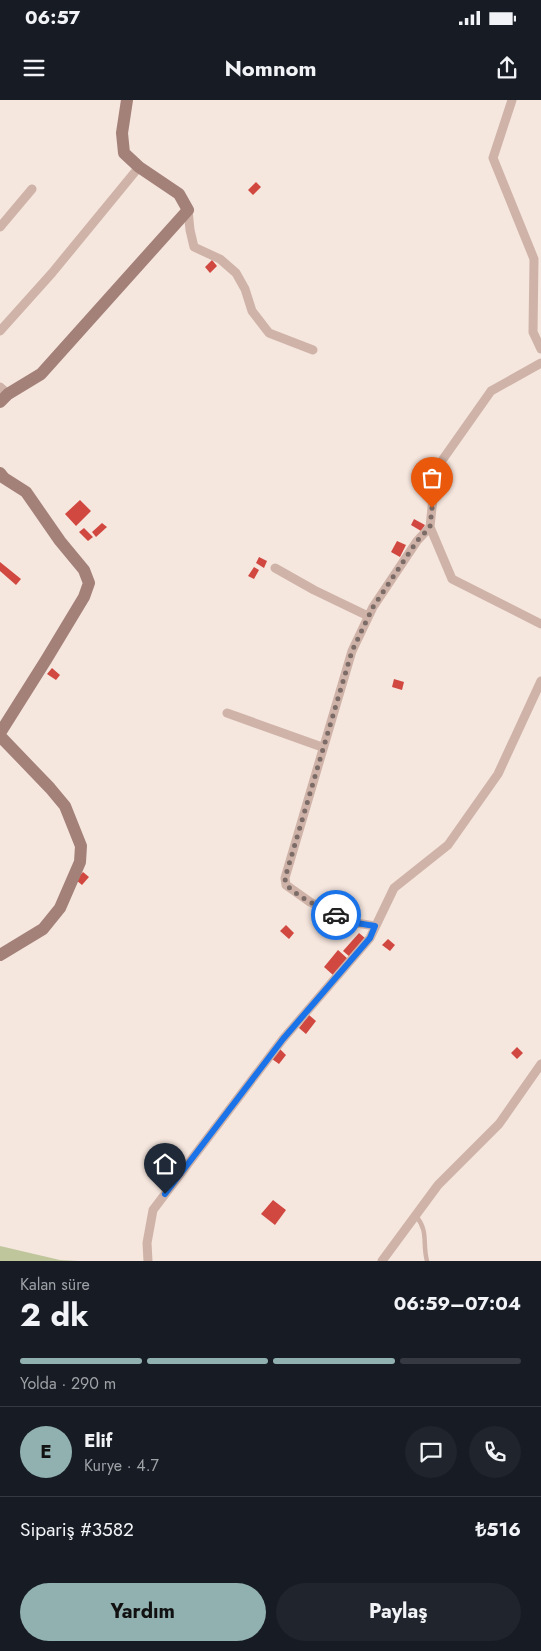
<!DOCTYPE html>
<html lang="tr">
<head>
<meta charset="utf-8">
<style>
	body { margin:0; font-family:Jost,sans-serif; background:#20242c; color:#f1f3f6; height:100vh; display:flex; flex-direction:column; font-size:19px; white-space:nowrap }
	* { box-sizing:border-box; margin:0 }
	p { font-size:16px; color:#9ea1a6 }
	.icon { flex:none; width:28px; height:28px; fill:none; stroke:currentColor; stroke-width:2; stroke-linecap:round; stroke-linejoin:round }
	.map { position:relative; height:1161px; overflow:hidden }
	.sheet { display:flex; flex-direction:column; background:#171b24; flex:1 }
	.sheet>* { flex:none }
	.pin { position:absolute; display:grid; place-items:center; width:42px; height:42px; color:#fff; margin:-51px -21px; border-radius:50% 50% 50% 0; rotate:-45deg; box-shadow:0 0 5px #0007 }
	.pin .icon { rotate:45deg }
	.courier { position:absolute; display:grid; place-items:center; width:50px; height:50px; margin:-25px; border:4px solid #1a73e8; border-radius:50%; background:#fff; color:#222; box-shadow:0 1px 6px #0007 }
	.head em { font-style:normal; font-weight:700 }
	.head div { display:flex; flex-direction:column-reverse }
	.head { display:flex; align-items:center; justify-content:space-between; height:85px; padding:0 20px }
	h1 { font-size:32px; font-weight:700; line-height:38px }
	.bar { display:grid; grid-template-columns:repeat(4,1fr); gap:8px 5px; align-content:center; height:60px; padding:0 20px }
	.bar i { height:6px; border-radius:4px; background:#363941 }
	.bar .active { background:#90b1af }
	.bar p { grid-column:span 4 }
	.line { display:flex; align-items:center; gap:12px; padding:0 20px; border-top:1px solid #363941 }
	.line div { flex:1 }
	.round { display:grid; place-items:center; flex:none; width:52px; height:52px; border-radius:26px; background:#20242c }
	.primary-button { display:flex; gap:10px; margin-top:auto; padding:10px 20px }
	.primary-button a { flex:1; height:58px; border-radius:30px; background:#90b1af; color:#111; font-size:20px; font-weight:700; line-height:58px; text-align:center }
	.primary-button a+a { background:#20242c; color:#f1f3f6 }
	.status { display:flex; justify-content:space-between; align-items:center; height:35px; padding:0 25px; background:#171b24; direction:ltr }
	.status svg { height:14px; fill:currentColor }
	header { display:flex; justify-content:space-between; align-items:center; height:65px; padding:0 20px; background:#171b24; font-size:22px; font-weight:700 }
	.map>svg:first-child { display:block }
	.green { fill:#c0c69c }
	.building { fill:#d14840 }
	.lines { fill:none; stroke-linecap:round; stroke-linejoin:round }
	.lane { stroke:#cfb3a8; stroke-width:4.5 }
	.street { stroke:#cfb3a8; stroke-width:9 }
	.secondary { stroke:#a38179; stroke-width:12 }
	.done { stroke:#7c6c68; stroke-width:5; stroke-dasharray:0 9 }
	.route { stroke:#1a73e8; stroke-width:6 }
</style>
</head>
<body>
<div class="status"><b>06:57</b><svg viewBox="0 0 49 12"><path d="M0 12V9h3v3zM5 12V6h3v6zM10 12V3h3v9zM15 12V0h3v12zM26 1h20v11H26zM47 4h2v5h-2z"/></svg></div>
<header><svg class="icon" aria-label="menu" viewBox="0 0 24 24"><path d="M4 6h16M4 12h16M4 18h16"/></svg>Nomnom<svg class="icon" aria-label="share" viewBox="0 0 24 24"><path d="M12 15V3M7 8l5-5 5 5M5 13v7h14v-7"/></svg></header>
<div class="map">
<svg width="541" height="1161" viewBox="0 0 541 1161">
	<rect width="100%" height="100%" fill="#f5e6de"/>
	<path class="green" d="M0 1146 60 1160 79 1161H0Z"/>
	<path class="building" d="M256 82 261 87 253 95 248 90Z
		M212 160 217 166 210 173 205 167Z
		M80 400 91 411 76 426 65 414Z
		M414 419 425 425 421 431 411 425Z
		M102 423 107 427 96 437 92 432Z
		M84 428 93 437 88 441 79 432Z
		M397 441 406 445 400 457 391 452Z
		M259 457 267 461 264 468 256 463Z
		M0 462 21 479 16 485 0 471Z
		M254 467 259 470 254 479 248 476Z
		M52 568 60 575 56 580 47 574Z
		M394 579 404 582 402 590 392 587Z
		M83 772 89 777 82 785 76 780Z
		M286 825 294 833 289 839 280 831Z
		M359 833 365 838 350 857 343 851Z
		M388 839 395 845 390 851 382 845Z
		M338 850 348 859 333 875 324 867Z
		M309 915 316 921 306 934 299 928Z
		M517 947 523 953 517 959 511 953Z
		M280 949 286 955 279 964 272 959Z
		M273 1100 286 1110 275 1125 261 1114Z"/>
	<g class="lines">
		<path class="lane" d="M416 1116C429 1132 422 1142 427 1161"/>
		<path class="street" d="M512 0 493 58 534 159 533 232 541 249
			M188 110 190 130 194 147 220 159 236 173 245 189 252 211 269 233 313 250
			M0 127 32 89
			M0 231 52 173 139 67
			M541 263 491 291 436 369 430 427 452 479 541 524
			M0 287 8 294
			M275 468 314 490 368 516
			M227 613 322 647
			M375 826 350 822 310 802 286 785 285 778 352 551 373 507 417 441 430 427
			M148 1161 147 1143 153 1110 283 939 370 838 394 788 448 745 498 674 541 581
			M382 1161 438 1085 499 1024 541 964"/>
		<path class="secondary" d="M0 302 8 294 41 274 188 110 179 94 139 67 124 53 122 33 127 0
			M0 373 4 378 26 392 60 441 84 470 89 483 84 497 46 560 0 633
			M0 636 50 688 65 706 81 746 80 762 60 808 43 829 0 855"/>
	</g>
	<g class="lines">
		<path class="done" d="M336 815C324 809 295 796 287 785 286 784 285 780 285 778L352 551 373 507 417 441 430 427 432 408"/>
		<path class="route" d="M165 1094 283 939 370 838 375 826 350 822 336 815"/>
	</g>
</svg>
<div class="pin" style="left:432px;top:408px;background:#ea580c"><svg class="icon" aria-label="bag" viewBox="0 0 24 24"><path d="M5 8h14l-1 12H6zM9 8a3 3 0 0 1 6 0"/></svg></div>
<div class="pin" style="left:165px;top:1094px;background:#1f2937"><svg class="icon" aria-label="home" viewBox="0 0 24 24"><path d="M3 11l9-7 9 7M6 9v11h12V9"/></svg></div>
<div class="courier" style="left:336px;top:815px"><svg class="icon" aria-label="car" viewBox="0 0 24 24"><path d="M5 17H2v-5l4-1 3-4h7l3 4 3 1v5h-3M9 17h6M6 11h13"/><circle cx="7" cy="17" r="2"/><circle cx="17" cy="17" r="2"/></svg></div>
</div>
<section class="sheet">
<div class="head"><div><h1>2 dk</h1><p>Kalan süre</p></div><em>06:59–07:04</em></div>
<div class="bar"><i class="active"></i><i class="active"></i><i class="active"></i><i></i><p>Yolda · 290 m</p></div>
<div class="line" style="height:90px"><b class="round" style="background:#90b1af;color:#111">E</b><div><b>Elif</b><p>Kurye · 4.7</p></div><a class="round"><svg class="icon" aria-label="chat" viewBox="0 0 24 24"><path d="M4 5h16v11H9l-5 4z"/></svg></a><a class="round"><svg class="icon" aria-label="phone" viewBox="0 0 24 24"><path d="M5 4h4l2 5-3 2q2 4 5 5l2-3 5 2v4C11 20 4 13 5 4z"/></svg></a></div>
<div class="line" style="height:65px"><div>Sipariş #3582</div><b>₺516</b></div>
<div class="primary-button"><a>Yardım</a><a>Paylaş</a></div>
</section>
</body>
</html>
